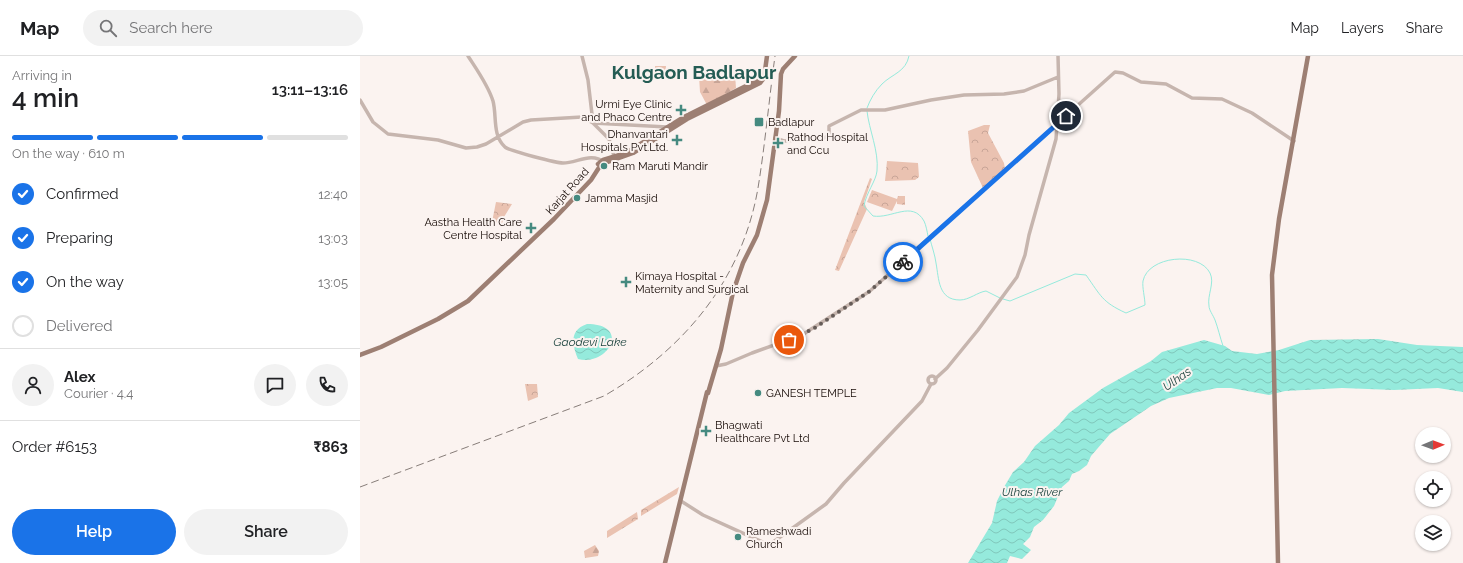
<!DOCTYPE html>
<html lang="en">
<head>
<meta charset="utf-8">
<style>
	body { margin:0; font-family:Raleway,sans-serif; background:#f2f2f2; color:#202124; height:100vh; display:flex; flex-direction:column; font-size:15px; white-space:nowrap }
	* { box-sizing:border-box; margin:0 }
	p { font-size:13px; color:#757577 }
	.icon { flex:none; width:22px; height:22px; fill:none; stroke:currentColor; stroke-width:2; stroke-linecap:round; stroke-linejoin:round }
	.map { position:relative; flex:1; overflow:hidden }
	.sheet { display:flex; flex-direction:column; background:#fff; width:360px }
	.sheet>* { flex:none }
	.needle { width:26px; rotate:89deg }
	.buttons { position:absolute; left:1055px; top:371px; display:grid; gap:8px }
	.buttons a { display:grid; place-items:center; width:36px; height:36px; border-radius:50%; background:#fff; box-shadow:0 1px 3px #0004; font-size:20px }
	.pin { position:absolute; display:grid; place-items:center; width:34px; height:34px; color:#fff; margin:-17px; border:2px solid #fff; border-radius:50%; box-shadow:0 1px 4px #0007 }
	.courier { position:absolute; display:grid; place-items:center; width:40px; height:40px; margin:-20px; border:3px solid #1a73e8; border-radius:50%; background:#fff; color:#222; box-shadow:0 1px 5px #0007 }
	.headline em { font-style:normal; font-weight:600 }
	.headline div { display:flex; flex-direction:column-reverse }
	.headline { display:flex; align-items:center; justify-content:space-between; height:68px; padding:0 12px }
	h1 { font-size:26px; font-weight:600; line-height:30px }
	.bar { display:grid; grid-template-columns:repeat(4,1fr); gap:6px 4px; align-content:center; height:48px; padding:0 12px }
	.bar i { height:5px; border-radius:3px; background:#e0e0e0 }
	.bar .current { background:#1a73e8 }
	.bar p { grid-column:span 4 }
	.line { display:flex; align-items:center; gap:10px; padding:0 12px; border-top:1px solid #e0e0e0 }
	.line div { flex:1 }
	.round { display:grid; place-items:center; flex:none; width:42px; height:42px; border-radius:21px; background:#f2f2f2 }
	ol { padding:0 12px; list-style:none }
	li { display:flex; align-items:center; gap:12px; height:44px }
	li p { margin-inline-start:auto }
	li .icon { padding:4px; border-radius:50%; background:#1a73e8; color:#fff; stroke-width:4 }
	li:last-child { color:#757577 }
	li i { width:22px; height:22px; border:2px solid #e0e0e0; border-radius:50% }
	.action { display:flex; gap:8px; margin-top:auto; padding:8px 12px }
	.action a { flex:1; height:46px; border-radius:24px; background:#1a73e8; color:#fff; font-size:16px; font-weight:600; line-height:46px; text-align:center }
	.action a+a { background:#f2f2f2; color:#202124 }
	header { display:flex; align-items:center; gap:24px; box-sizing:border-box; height:56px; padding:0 20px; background:#fff; border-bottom:1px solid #e0e0e0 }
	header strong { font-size:19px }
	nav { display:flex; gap:22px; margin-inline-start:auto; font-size:14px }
	.search { width:280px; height:36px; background:#f2f2f2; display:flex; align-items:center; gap:10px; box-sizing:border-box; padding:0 14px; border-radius:22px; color:#757577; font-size:15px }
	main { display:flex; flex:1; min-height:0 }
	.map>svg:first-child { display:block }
	.forest { fill:url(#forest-firs) }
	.park { fill:url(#park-crowns) }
	.water { fill:url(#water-waves) }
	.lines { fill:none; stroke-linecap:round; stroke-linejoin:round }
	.stream { stroke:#95eadc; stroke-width:1 }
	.minor { stroke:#c6b5ae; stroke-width:3.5 }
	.major { stroke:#9d7f73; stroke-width:4.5 }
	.rail { stroke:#877d79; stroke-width:1; stroke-dasharray:8 4; stroke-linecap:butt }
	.done { stroke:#665c58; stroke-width:4; stroke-dasharray:0 7.2 }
	.route { stroke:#1a73e8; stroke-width:5 }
	.poi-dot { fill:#458a80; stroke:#fbf3f0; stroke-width:1.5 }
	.labels { text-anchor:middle; stroke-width:4; stroke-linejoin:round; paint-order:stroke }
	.poi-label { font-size:11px; fill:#160a06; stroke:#fbf3f0; text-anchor:start }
	.street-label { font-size:11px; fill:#160a06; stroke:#fbf3f0 }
	.water-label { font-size:12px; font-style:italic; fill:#173f3a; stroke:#fbf3f0 }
	.town-label { font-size:19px; font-weight:bold; fill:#245c54; stroke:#fbf3f0 }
</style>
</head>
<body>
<header>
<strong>Map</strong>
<div class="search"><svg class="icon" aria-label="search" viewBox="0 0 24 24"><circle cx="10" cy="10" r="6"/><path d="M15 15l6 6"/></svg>Search here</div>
<nav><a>Map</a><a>Layers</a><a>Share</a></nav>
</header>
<main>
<section class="sheet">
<div class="headline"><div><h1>4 min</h1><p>Arriving in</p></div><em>13:11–13:16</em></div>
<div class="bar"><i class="current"></i><i class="current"></i><i class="current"></i><i></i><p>On the way · 610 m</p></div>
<ol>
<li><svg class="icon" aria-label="check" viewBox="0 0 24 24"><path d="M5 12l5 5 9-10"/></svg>Confirmed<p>12:40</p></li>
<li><svg class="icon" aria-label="check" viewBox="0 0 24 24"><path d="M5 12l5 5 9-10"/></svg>Preparing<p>13:03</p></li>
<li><svg class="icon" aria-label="check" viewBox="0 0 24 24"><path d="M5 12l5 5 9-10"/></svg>On the way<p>13:05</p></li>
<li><i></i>Delivered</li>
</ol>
<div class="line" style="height:72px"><a class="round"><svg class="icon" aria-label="person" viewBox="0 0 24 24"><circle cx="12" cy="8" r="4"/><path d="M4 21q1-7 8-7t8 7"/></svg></a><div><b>Alex</b><p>Courier · 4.4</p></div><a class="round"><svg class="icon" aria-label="chat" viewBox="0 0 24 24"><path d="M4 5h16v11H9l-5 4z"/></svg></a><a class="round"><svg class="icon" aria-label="phone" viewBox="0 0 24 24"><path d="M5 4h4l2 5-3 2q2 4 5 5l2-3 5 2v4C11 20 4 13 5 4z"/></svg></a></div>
<div class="line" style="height:52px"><div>Order #6153</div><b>₹863</b></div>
<div class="action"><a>Help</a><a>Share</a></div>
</section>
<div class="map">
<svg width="1103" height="507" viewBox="0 0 1103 507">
	<defs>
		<pattern id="forest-firs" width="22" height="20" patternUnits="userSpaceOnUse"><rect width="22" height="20" fill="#eac2b1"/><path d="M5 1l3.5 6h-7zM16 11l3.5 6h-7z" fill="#c8a597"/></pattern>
		<pattern id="park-crowns" width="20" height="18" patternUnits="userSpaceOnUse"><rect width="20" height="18" fill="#eac2b1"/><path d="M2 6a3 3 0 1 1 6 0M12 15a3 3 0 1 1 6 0" fill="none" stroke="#c8a597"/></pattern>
		<pattern id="water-waves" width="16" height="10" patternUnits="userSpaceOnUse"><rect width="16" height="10" fill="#95eadc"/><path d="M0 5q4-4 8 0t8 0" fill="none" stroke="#80c7bb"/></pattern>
	</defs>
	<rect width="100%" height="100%" fill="#fbf3f0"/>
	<path class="forest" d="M375 19 376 32 347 49 340 36 339 20Z
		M235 489 239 495 238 500 225 502 224 495Z"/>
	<path class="park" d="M295 10H306L305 20H296Z
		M624 69H630L628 77 644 107 645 113 623 132 611 106 608 75Z
		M527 105 558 107 559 121 555 124 525 125Z
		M510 122 512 123 504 146 507 153 479 215 475 214Z
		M512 134 537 143 538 140H545V149L537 148V145L532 155 507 146Z
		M136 146 152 148 144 161 142 167 132 166Z
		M165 328H177L178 341 168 345Z
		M319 431 317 438 281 460V454Z
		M277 456 278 463 247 482V475Z"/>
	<path class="water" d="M227 268C272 268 248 311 218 303 212 289 209 274 227 268Z
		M1018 283 1057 289 1103 291V336L1078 332 1034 334 982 332 925 335 909 339 871 332H857L809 342 791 350 750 378 731 400 727 409 719 415 712 418 709 425 702 431 694 450 683 464 674 471 670 481 663 488 671 494 662 503 650 500 647 507H608L632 467 637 445 644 431 653 416 664 406 675 390 699 369 709 357 743 332 791 305 802 296 844 284 865 290 872 295 897 298 919 294 950 284Z"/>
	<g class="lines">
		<path class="stream" d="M507 52C510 44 515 35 522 28 532 18 546 16 549 0
			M507 55C509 74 519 95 517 115 516 125 506 137 504 150L513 160C532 163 552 144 564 165 566 169 567 175 568 180
			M570 183C572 191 575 199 576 207 579 223 578 244 600 244 609 244 618 236 626 235L640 242
			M643 243 650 245 715 218 726 219C741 240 742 246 766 257L785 249C785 242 782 231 783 225 788 200 839 195 850 217 855 227 847 239 849 250 849 254 853 259 855 264 858 272 860 281 863 290"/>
		<path class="minor" d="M108 0C117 14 128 29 133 45 137 60 132 79 145 91 149 95 197 107 203 107 217 107 231 96 244 106
			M222 0 228 24 233 67 307 71
			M0 44 13 66 28 78 78 84 106 92 117 91 126 88 163 66 171 64 222 61 233 67 249 83 254 100
			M415 82 424 85 464 82 469 79V70L501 54H525L571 44 604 39 644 38 664 35 698 21
			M356 310 366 308 392 297 442 279 510 235 755 16 763 17 781 26 806 28 832 42 862 43 892 57 934 85
			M568 324a4 4 0 1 1 8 0a4 4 0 1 1-8 0Z
			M575 323 587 312 618 274 657 221 665 199 669 179 696 83 699 38 698 0
			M321 445 343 459 409 489 466 448 484 427 562 345 571 328"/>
		<path class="major" d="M404 22 407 0
			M238 108 243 104 266 97 324 61 402 22
			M0 299 21 291 78 263 108 245 194 163 231 124 240 110 245 107 273 97 327 63 400 27 404 22
			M348 337 361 293 373 236 383 207 397 179 407 144 419 55 421 18 423 13 435 0
			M305 507 347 336
			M918 507 912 219 919 163 948 0"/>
		<path class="rail" d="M0 431 244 340C323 294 382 225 398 132 405 89 409 44 415 0"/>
	</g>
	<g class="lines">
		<path class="done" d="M429 284 453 273 510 235 543 206"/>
		<path class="route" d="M543 206 706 60"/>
	</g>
	<g class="poi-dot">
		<path d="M319 48h4v4h4v4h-4v4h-4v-4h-4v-4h4z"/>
		<rect x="394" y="61" width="10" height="10" rx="2"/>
		<path d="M315 78h4v4h4v4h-4v4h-4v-4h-4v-4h4z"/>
		<path d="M416 81h4v4h4v4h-4v4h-4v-4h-4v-4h4z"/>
		<circle cx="244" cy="110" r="4"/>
		<circle cx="217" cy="142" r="4"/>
		<path d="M169 166h4v4h4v4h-4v4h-4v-4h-4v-4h4z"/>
		<path d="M264 220h4v4h4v4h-4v4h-4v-4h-4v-4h4z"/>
		<circle cx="398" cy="337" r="4"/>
		<path d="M344 369h4v4h4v4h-4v4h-4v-4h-4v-4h4z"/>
		<circle cx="378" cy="481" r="4"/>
	</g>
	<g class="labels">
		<g class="poi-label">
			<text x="312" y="52" text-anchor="end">Urmi Eye Clinic<tspan x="312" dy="13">and Phaco Centre</tspan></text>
			<text x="408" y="70">Badlapur</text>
			<text x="308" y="82" text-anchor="end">Dhanvantari<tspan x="308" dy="13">Hospitals Pvt.Ltd.</tspan></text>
			<text x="427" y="85">Rathod Hospital<tspan x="427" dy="13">and Ccu</tspan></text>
			<text x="252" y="114">Ram Maruti Mandir</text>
			<text x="225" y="146">Jamma Masjid</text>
			<text x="162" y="170" text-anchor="end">Aastha Health Care<tspan x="162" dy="13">Centre Hospital</tspan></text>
			<text x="275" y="224">Kimaya Hospital -<tspan x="275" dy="13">Maternity and Surgical</tspan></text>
			<text x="406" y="341">GANESH TEMPLE</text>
			<text x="355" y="373">Bhagwati<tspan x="355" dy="13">Healthcare Pvt Ltd</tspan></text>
			<text x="386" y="479">Rameshwadi<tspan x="386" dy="13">Church</tspan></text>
		</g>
		<g class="street-label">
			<text transform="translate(207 135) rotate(-48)" y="4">Karjat Road</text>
		</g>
		<g class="water-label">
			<text x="230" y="290">Gaodevi Lake</text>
			<text transform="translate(817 323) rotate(-35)" y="4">Ulhas</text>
			<text x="672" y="440">Ulhas River</text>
		</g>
		<g class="town-label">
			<text x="334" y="23">Kulgaon Badlapur</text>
		</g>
	</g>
</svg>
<div class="buttons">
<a><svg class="needle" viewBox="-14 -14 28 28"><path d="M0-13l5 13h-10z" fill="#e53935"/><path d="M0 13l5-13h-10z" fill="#757577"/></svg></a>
<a><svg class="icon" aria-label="locate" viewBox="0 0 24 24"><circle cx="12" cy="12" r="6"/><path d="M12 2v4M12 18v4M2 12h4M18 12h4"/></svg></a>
<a><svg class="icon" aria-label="layers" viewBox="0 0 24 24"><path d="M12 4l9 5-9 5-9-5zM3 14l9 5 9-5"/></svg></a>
</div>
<div class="pin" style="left:429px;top:284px;background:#ea580c"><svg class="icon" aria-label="bag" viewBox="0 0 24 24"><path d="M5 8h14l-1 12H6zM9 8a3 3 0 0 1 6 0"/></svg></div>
<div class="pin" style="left:706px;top:60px;background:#1f2937"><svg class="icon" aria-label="home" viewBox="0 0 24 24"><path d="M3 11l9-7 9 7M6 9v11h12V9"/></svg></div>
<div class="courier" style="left:543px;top:206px"><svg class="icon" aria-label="bike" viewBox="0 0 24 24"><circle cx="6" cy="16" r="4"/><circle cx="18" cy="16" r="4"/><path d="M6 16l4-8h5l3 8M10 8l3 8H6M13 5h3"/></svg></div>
</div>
</main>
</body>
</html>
